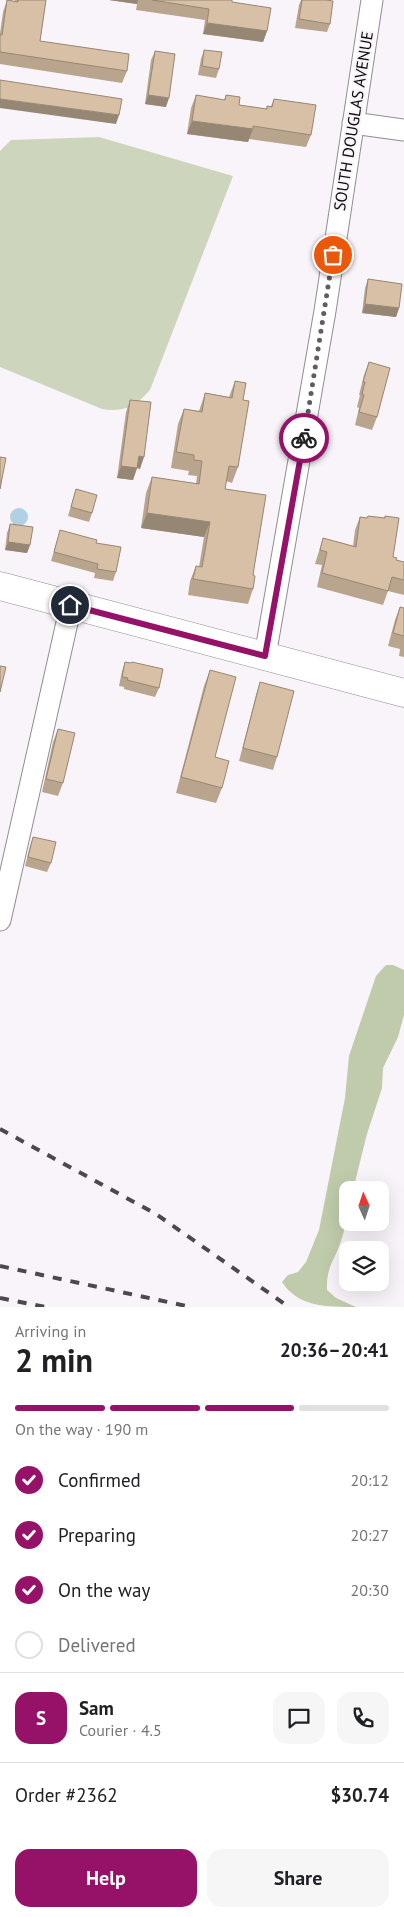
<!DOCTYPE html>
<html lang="en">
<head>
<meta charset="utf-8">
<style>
	body { margin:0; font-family:"PT Sans",sans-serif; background:#f6f6f6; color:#202124; height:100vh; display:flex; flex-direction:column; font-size:19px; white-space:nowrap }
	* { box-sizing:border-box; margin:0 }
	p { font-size:16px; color:#757577 }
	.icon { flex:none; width:28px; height:28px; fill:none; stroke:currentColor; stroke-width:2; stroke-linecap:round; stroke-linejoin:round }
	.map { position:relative; height:1307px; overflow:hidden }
	.sheet { display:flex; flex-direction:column; background:#fff; flex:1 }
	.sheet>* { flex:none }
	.needle { width:32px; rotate:357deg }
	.fabs { position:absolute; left:339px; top:1181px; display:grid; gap:10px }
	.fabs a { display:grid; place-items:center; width:50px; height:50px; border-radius:10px; background:#fff; box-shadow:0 5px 20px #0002; font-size:25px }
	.pin { position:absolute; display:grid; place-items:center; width:42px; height:42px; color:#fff; margin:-21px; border:2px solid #fff; border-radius:50%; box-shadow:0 1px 5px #0007 }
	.courier { position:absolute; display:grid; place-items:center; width:50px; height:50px; margin:-25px; border:4px solid #961268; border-radius:50%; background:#fff; color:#222; box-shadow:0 1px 6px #0007 }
	.overview em { font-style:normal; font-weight:800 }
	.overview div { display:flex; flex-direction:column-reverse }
	.overview { display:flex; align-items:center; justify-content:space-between; height:85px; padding:0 15px }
	h1 { font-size:32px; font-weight:800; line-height:38px }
	.bar { display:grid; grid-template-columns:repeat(4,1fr); gap:8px 5px; align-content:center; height:60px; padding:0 15px }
	.bar i { height:6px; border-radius:4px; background:#e0e0e0 }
	.bar .on { background:#961268 }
	.bar p { grid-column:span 4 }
	.line { display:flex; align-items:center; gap:12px; padding:0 15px; border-top:1px solid #e0e0e0 }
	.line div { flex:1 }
	.round { display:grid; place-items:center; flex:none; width:52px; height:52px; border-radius:15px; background:#f6f6f6 }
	ol { padding:0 15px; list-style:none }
	li { display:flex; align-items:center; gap:15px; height:55px }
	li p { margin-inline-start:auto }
	li .icon { padding:5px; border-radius:50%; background:#961268; color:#fff; stroke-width:4 }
	li:last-child { color:#757577 }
	li i { width:28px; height:28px; border:2px solid #e0e0e0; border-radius:50% }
	.button { display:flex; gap:10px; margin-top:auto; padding:10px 15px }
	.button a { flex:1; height:58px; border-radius:15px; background:#961268; color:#fff; font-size:20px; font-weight:800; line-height:58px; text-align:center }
	.button a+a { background:#f6f6f6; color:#202124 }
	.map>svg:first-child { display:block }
	.green { fill:#cdd6bd }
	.forest { fill:#bfcbab }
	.water { fill:#b0d0e5 }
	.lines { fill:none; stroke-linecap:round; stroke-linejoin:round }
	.minor-casing { stroke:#918d91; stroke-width:23 }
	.major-casing { stroke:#918d91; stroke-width:29 }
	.minor { stroke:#fff; stroke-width:21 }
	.major { stroke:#fff; stroke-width:28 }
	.rail { stroke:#4b494b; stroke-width:4; stroke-dasharray:9 9; stroke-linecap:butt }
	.wall { fill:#b9a58e }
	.shaded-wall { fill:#968674 }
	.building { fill:#d7c0a5; stroke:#968674 }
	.done { stroke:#605d60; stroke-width:5; stroke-dasharray:0 9 }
	.route { stroke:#961268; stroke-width:6 }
	.labels { text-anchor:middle; stroke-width:4; stroke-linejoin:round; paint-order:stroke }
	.street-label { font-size:16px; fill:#0d0b0d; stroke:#f9f4f9 }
</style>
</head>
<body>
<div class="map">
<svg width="404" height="1307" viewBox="0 0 404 1307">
	<rect width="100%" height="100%" fill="#f9f4f9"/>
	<path class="green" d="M99 137 233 176 150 390C136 406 123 413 102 409L0 367V151L11 140Z"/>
	<path class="forest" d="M386 965H393L404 970V1015L398 1037 383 1068 382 1088 367 1134 353 1190H348C348 1208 347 1224 341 1241 334 1262 326 1267 327 1290L336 1298 356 1307C327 1307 298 1307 282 1282L288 1275 298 1272 306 1262 319 1230 345 1098 349 1056 376 976Z"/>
	<path class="water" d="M10 517a9 9 0 1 1 18 0a9 9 0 1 1-18 0Z"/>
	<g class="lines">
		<defs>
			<path id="minor" d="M353 123 404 130
				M265 656 325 311 372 0
				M0 920 71 605"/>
			<path id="major" d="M0 586 404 693"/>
		</defs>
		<use href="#minor" class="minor-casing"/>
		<use href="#major" class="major-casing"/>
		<use href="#minor" class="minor"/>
		<use href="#major" class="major"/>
		<path class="rail" d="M0 1129 156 1214 289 1307
			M0 1266 191 1307
			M0 1298 46 1307"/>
	</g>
	<path class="wall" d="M7 0 15 1V0H46L40 41 127 71 122 83 0 64V33L3 12Z
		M109 0H232V2L267 31 263 42 203 34 205 20 136 10 137 4Z
		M301 0H326L330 24 327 32 295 28 299 5Z
		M204 50 219 69 216 78 198 75 201 59Z
		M155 51 166 107 145 104 151 60Z
		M196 95 224 100 226 95 239 105 266 109 267 106H271L274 99 311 135 306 147 249 139 248 142 187 134 191 108Z
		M368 279 399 308 396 317 362 313 365 288Z
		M369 362 377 417 372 430 355 425 359 408 357 407 360 395H359L364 375Z
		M235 381 243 400 238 467 232 483 226 481 225 489 253 575V589L248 604 188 595 190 581 196 566 199 567 204 537 141 528 146 493 152 477 196 484 197 476 188 475 189 471 171 468 178 424 184 409 199 411 205 393 229 397Z
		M130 400 140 469 137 468 133 480 117 478 126 412Z
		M76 489 92 513 89 522 68 516Z
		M368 516 384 518 385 516 393 557 396 560 404 562V595L388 591 383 605 317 587 322 565 315 564 323 538 353 546 355 530 360 517 367 518Z
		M10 524 30 545 27 553 5 550 7 533Z
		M60 530 96 543 116 572 113 581 94 578 95 573 51 561Z
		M400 607 404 608V657L399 656 400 649 388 646 395 620Z
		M125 662 159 688 155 697 124 689V687L119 686 122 671Z
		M210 670 215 757 222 788 216 803 176 793 204 686Z
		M260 682 277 757 273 770 239 761 256 695Z
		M58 729 63 783 58 796 42 792 53 742Z
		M33 837 51 863 47 872 25 866 30 846Z"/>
	<path class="shaded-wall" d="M109 0H138L137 4Z
		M207 23 267 31 263 42 203 34Z
		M148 95 169 98 166 107 145 104Z
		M0 99 119 115 116 124 0 108Z
		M192 121 253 129 248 142 187 134Z
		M365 304 399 308 396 317 362 313Z
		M139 456 144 457 140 469 137 468 133 480 117 478 121 466Z
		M147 513 210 522 204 537 141 528Z
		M8 542 30 545 27 553 5 550Z"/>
	<path class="building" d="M7 0 18 2V0H46L40 41 129 54 127 71 0 52V35H2Z
		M152 0H232V2L271 8 267 31 207 23 209 9Z
		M302 0H326L333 1 330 24 299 19Z
		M204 50 222 52 219 69 202 66Z
		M155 51 175 54 169 98 148 95Z
		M0 80 122 99 119 115 0 99Z
		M196 95 225 100 226 95 240 97 239 105 267 109V106L272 107 274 99 316 105 311 135 253 126V129L192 121Z
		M368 279 402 284 399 308 365 304Z
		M369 362 390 368 377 417 359 412 364 395 362 394 365 382H363Z
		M235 381 246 383 243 400 249 401 238 467 229 466 225 489 266 495 253 575 255 576 253 589 193 579 196 566 202 567 210 522 147 513 152 477 199 484 202 461 194 460V455L176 452 184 409 202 412 205 393 232 398Z
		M130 400 151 402 144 457 139 456 137 468 121 466Z
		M0 457 6 458 0 489Z
		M76 489 97 495 92 513 71 507Z
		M368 516 385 518V516L399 518 393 557 397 558 396 560 404 562V580L392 577 388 591 322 573 327 552 320 550 323 538 356 547 360 517 367 518Z
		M10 524 33 527 30 545 8 542Z
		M60 530 97 540 96 543 121 547 116 572 97 569 98 564 54 552Z
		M400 607 404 608V636L393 633Z
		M125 662 131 663 132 662 163 669 159 688 127 680 128 678 122 677Z
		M0 666 6 667 0 692Z
		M210 670 236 677 215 757 229 761 222 788 181 777Z
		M260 682 294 691 277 757 243 748Z
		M58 729 75 733 63 783 46 779Z
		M33 837 56 842 51 863 28 857Z"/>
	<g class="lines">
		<path class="done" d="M304 438 333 255"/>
		<path class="route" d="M70 605 265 656 304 438"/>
	</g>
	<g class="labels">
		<g class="street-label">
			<text transform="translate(353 121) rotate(-81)" y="6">SOUTH DOUGLAS AVENUE</text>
		</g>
	</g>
</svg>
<div class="fabs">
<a><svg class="needle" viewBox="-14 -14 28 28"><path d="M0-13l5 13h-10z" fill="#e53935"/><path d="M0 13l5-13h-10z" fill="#757577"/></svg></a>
<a><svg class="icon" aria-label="layers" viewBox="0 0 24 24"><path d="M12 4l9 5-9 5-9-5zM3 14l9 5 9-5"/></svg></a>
</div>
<div class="pin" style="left:333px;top:255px;background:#ea580c"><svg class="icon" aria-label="bag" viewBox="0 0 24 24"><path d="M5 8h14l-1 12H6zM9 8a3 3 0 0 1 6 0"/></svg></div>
<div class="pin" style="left:70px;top:605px;background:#1f2937"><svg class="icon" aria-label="home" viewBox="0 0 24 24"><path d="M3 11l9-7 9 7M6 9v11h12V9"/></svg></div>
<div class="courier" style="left:304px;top:438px"><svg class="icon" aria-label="bike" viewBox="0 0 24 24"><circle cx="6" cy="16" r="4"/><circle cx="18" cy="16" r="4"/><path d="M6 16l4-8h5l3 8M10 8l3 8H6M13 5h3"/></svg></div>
</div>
<section class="sheet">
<div class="overview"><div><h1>2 min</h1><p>Arriving in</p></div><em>20:36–20:41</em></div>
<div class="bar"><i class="on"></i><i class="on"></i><i class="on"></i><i></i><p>On the way · 190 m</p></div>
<ol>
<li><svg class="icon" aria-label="check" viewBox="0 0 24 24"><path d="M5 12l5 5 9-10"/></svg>Confirmed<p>20:12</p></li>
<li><svg class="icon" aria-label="check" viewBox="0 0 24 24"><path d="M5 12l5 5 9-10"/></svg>Preparing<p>20:27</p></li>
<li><svg class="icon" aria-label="check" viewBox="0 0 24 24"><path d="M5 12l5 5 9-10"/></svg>On the way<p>20:30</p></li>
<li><i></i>Delivered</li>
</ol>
<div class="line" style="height:90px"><b class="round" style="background:#961268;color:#fff">S</b><div><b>Sam</b><p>Courier · 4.5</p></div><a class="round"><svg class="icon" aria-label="chat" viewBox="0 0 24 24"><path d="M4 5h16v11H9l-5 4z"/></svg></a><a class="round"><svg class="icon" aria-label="phone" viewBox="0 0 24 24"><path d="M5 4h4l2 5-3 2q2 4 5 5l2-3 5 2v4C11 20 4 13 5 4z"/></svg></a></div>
<div class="line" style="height:65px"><div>Order #2362</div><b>$30.74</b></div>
<div class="button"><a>Help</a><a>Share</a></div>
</section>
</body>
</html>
